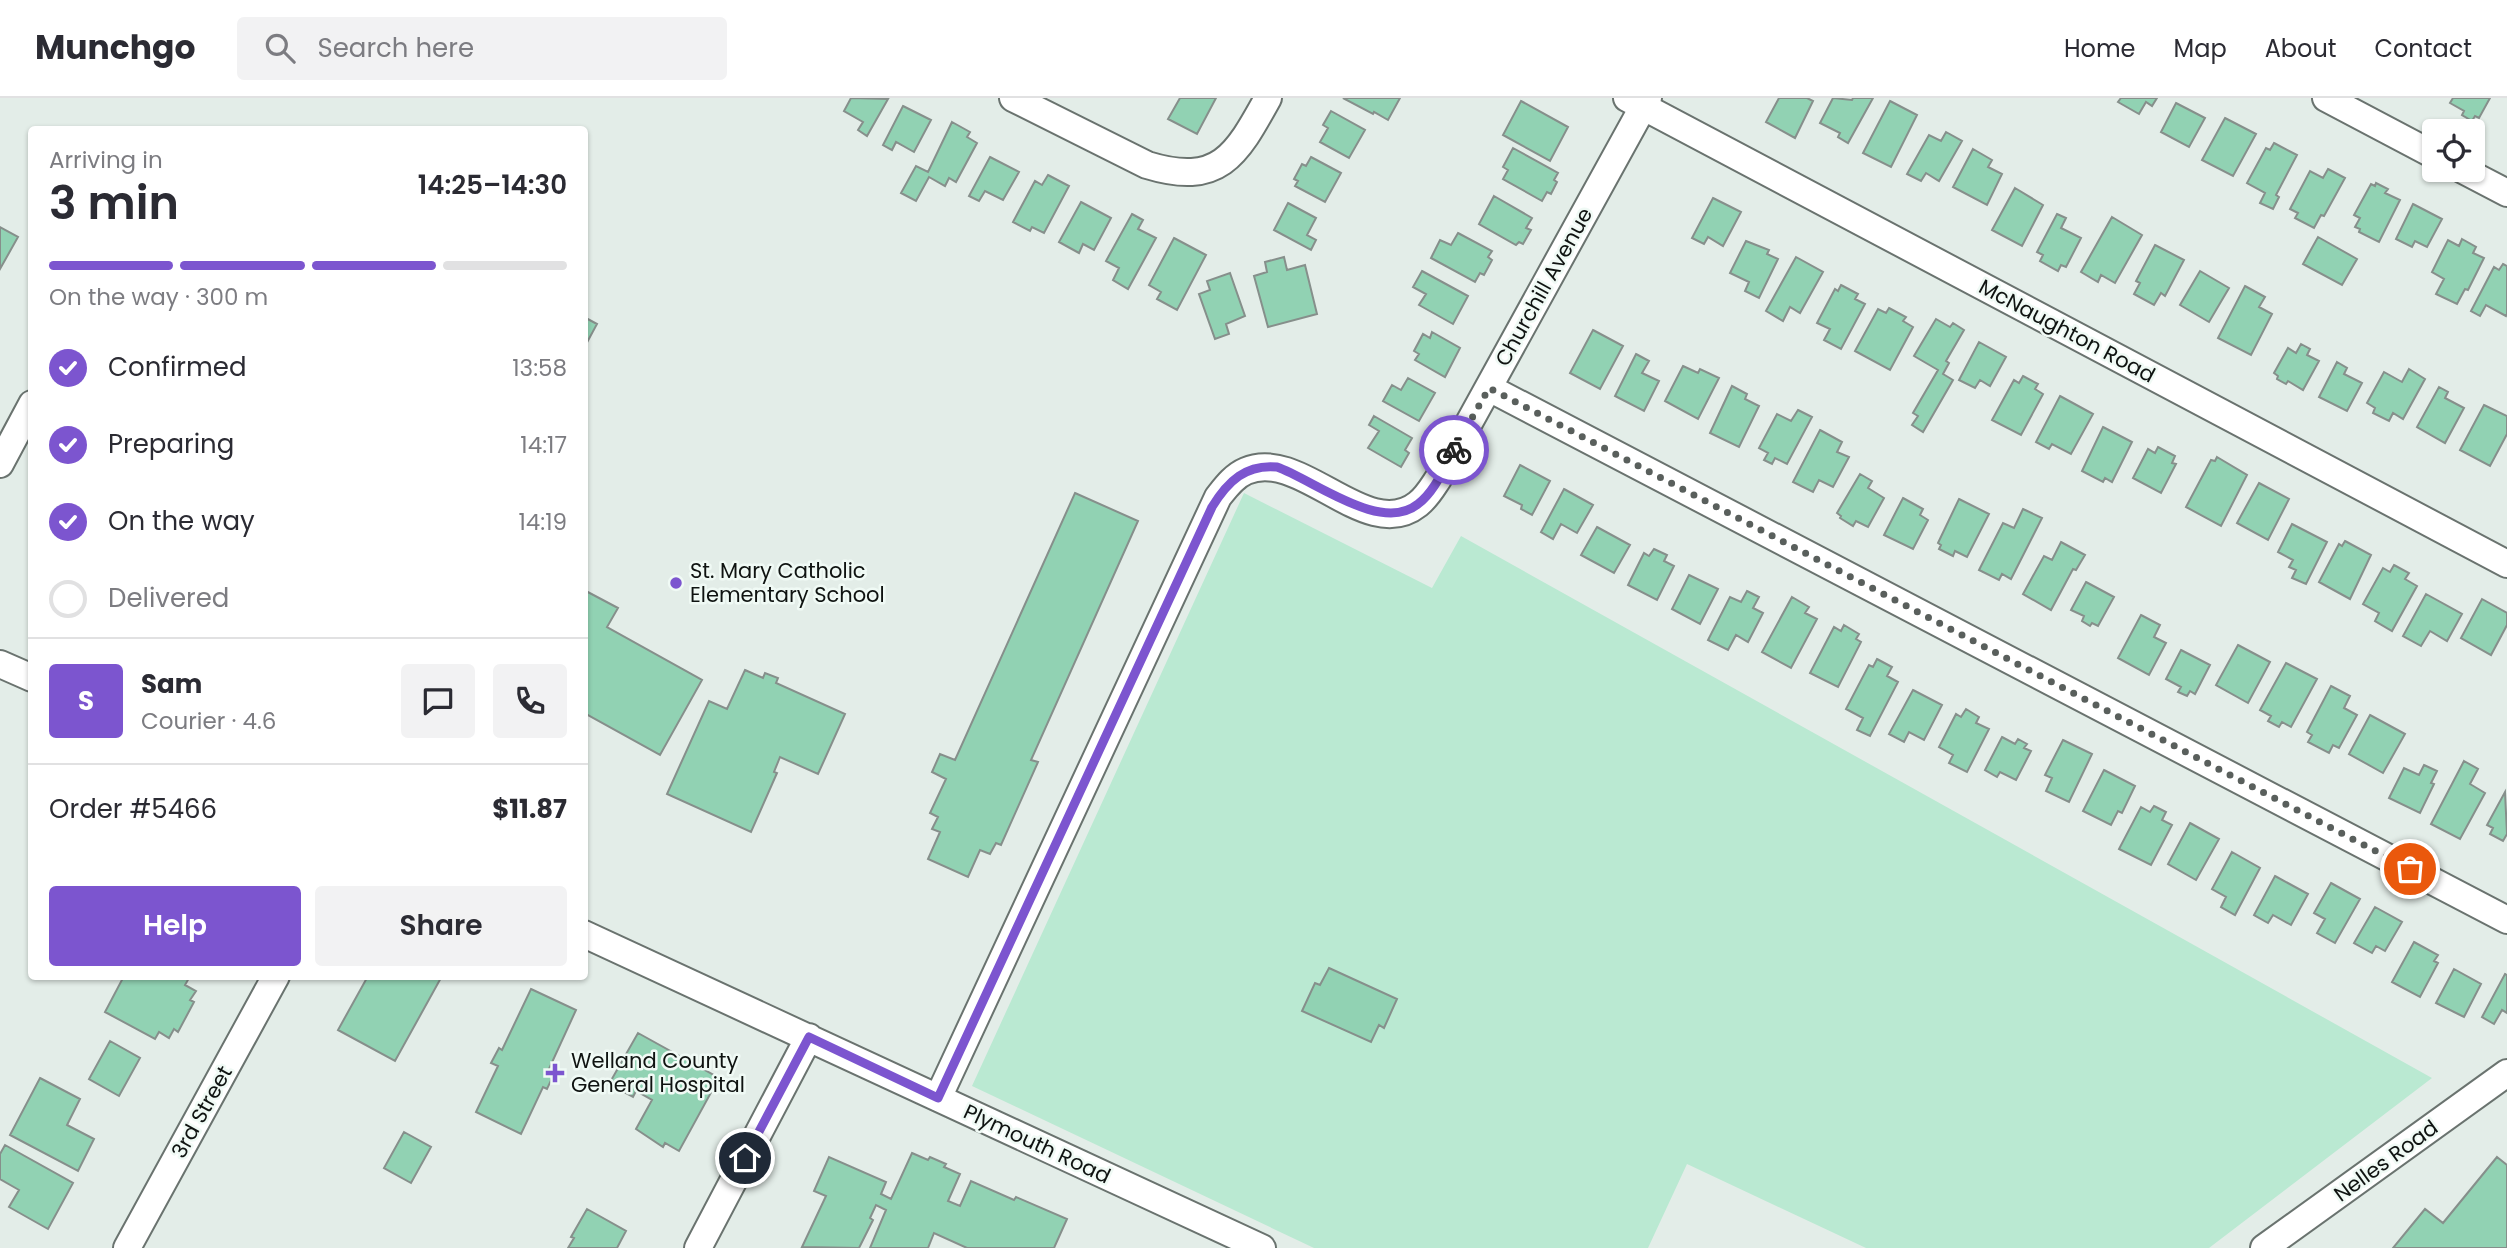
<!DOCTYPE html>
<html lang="en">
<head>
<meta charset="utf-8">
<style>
	body { margin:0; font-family:Poppins,sans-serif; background:#f2f2f3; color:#2b2b33; height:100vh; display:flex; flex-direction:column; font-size:26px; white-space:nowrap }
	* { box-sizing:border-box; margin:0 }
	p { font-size:23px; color:#7c7c81 }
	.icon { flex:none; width:38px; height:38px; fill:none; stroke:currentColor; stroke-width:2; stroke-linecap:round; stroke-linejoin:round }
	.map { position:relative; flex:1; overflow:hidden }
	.side { position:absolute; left:28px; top:28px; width:560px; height:854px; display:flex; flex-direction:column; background:#fff; border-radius:7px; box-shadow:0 2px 5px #0004 }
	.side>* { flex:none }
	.buttons { position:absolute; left:2422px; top:21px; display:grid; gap:14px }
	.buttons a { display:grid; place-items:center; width:63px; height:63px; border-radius:7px; background:#fff; box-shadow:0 2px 5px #0004; font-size:35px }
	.pin { position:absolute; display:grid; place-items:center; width:60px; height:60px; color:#fff; margin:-30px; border:4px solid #fff; border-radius:50%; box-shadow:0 2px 7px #0007 }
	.courier { position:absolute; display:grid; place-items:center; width:70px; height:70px; margin:-35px; border:5px solid #7c55cf; border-radius:50%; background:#fff; color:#222; box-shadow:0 2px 9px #0007 }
	.overview em { font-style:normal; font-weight:600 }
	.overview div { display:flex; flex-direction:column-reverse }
	.overview { display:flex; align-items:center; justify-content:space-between; height:119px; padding:0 21px }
	h1 { font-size:46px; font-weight:600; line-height:52px }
	.bar { display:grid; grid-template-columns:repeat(4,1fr); gap:10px 7px; align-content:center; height:84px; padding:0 21px }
	.bar i { height:9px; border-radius:5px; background:#e1e1e2 }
	.bar .active { background:#7c55cf }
	.bar p { grid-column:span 4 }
	.line { display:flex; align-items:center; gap:18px; padding:0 21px; border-top:2px solid #e1e1e2 }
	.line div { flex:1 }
	.round { display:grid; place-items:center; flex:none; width:74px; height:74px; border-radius:7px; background:#f2f2f3 }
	ol { padding:0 21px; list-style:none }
	li { display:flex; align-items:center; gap:21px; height:77px }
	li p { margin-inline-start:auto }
	li .icon { padding:7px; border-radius:50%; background:#7c55cf; color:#fff; stroke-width:4 }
	li:last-child { color:#7c7c81 }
	li i { width:38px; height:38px; border:4px solid #e1e1e2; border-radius:50% }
	.cta { display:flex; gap:14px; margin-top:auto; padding:14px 21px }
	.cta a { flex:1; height:80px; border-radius:7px; background:#7c55cf; color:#fff; font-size:28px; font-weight:600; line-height:80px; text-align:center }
	.cta a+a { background:#f2f2f3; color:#2b2b33 }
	header { display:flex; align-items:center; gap:42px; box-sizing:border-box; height:98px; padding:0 35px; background:#fff; border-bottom:2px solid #e1e1e2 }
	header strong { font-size:33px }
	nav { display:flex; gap:38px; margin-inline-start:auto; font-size:24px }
	.search { width:490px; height:63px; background:#f2f2f3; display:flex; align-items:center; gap:18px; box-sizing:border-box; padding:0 24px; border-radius:7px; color:#7c7c81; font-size:26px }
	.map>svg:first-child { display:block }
	.green { fill:#bae9d2 }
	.building { fill:#91d2b3; stroke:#868f8b; stroke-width:2 }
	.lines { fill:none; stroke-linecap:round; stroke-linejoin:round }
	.minor-casing { stroke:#6a736f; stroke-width:30 }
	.minor { stroke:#fff; stroke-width:26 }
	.done { stroke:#595f5c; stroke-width:7; stroke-dasharray:0 12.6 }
	.route { stroke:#7c55cf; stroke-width:9 }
	.poi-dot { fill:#7c55cf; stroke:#f0faf5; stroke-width:2.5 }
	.labels { text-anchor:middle; stroke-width:5; stroke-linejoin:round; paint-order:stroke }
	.street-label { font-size:21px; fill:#0f1311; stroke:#f0faf5 }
	.poi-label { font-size:21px; fill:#0f1311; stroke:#f0faf5; text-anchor:start }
</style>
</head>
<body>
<header>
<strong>Munchgo</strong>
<div class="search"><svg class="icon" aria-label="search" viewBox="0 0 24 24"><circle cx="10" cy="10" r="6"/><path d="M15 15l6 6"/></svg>Search here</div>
<nav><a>Home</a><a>Map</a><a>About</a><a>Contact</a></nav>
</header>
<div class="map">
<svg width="2507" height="1150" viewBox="0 0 2507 1150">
	<rect width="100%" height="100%" fill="#e3ede8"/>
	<path class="green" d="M1244 395 1432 490 1461 438 2432 980 2209 1150H1866L1687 1066 1648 1150H1314L972 988Z"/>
	<path class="building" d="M851 0 888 1 867 38 858 32 863 24 844 13Z
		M1180 0H1216L1197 36 1168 21Z
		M1343 0H1400L1388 22 1374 14 1373 16Z
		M1779 0H1807L1813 3 1795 40 1766 24Z
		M1833 0 1852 2 1853 0H1873L1848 45 1838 39 1840 35 1820 25Z
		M2121 0H2157L2152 8 2146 4 2139 16 2118 4Z
		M2453 0H2490L2479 20 2475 18 2472 23 2462 17 2464 13 2450 5Z
		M1521 3 1568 29 1550 63 1503 37Z
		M1890 3 1917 17 1891 69 1863 55Z
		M2176 5 2205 20 2189 49 2161 34Z
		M903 8 931 22 914 54 896 44 892 52 883 47Z
		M1331 13 1365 32 1349 60 1320 44 1328 30 1323 27Z
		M2225 20 2256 36 2233 78 2202 62Z
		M952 24 970 34 967 39 977 45 956 84 949 80 945 88 929 79 916 103 901 95 916 68 928 74Z
		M1946 34 1962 43 1939 83 1926 75 1921 83 1907 76 1929 37 1941 43Z
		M2274 45 2297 57 2276 97 2279 99 2273 111 2260 105 2265 95 2247 85 2266 50 2270 52Z
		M1513 50 1558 75 1554 82 1557 84 1551 96 1547 94 1542 103 1503 81 1508 72 1503 69Z
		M1973 51 1992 62 1988 69 2002 76 1987 107 1953 89Z
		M990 59 1019 74 1003 102 985 93 979 103 969 98Z
		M1311 59 1341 75 1325 104 1295 88 1298 83 1294 81 1302 66 1306 68Z
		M2328 71 2345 80 2324 118 2321 117 2314 130 2295 120 2298 115 2290 111 2310 73 2323 80Z
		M1048 77 1069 88 1044 135 1032 129 1030 133 1013 124 1035 83 1042 87Z
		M2376 85 2388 91 2385 95 2400 102 2379 144 2359 134 2360 131 2355 129 2360 120 2354 117 2371 86 2375 88Z
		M2015 90 2043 107 2022 148 1992 132Z
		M1494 98 1532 120 1526 130 1531 132 1523 146 1519 144 1516 147 1479 126Z
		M1713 100 1741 114 1723 148 1708 139 1704 146 1692 140Z
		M1081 104 1111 120 1094 152 1083 146 1079 155 1059 144Z
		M1288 105 1316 120 1307 137 1316 142 1311 152 1274 132Z
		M2413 106 2442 121 2427 149 2415 143 2412 149 2396 141Z
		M1132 116 1143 122 1138 131 1156 140 1128 191 1113 182 1119 170 1106 163Z
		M2057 116 2066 120 2061 130 2081 140 2066 169 2061 167 2058 173 2040 163 2043 157 2037 154Z
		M2112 119 2142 137 2115 185 2101 177 2098 184 2081 174Z
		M0 129 18 139 0 171Z
		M1458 135 1492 153 1488 159 1492 162 1484 177 1480 175 1475 184 1431 160 1440 142 1451 147Z
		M2318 139 2357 161 2342 187 2303 166Z
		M1174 140 1206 157 1177 212 1157 201 1161 194 1149 187Z
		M2462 141 2476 149 2473 155 2484 160 2468 192 2465 191 2457 206 2436 196 2444 181 2432 174 2448 142 2459 148Z
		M1746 143 1769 152 1767 156 1778 161 1759 200 1745 193 1749 184 1730 175Z
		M2155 147 2184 162 2165 198 2161 195 2154 207 2134 196 2140 185 2136 183Z
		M1284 159 1287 172 1305 167 1317 216 1268 229 1254 178 1267 174 1265 164Z
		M1796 159 1823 174 1800 215 1790 209 1783 223 1766 213Z
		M2503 166 2507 168V216L2506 218 2486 207 2480 218 2471 213 2494 169 2499 172Z
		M1422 173 1468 198 1453 226 1419 207 1426 196 1413 189Z
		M2200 173 2229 190 2209 224 2180 207Z
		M1230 175 1245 218 1226 226 1229 236 1215 241 1199 196 1210 192 1207 183Z
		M1841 187 1858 196 1855 201 1865 206 1841 251 1824 242 1830 231 1817 225 1835 191 1838 193Z
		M2245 188 2265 199 2259 209 2272 216 2251 257 2218 240Z
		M1889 210 1906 219 1903 223 1913 229 1890 272 1855 253 1878 211 1886 215Z
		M584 219 597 226 584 250Z
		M1936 221 1950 229 1953 225 1964 232 1946 263 1949 265 1943 276 1953 282 1923 334 1912 327 1918 318 1913 315 1938 272 1914 258Z
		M1593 232 1623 248 1600 291 1570 275Z
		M1432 234 1460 250 1445 279 1415 262 1419 256 1414 253 1423 236 1430 240Z
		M1979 244 2006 259 1990 288 1980 282 1975 290 1959 282Z
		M2301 246 2310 251 2307 257 2319 263 2303 292 2288 283 2286 286 2277 281 2278 278 2274 275 2288 250 2296 255Z
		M1636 256 1649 263 1642 275 1659 283 1644 313 1615 298Z
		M2337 264 2347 270 2344 276 2362 285 2347 313 2319 299Z
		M1683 268 1698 275 1700 271 1719 280 1698 321 1665 303Z
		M2409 271 2425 281 2403 321 2393 315 2389 323 2373 315 2375 310 2367 305 2384 274 2402 284Z
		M2023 278 2038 286 2035 291 2043 296 2021 337 1992 322 2014 282 2019 285Z
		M1408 280 1435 295 1419 323 1383 303 1392 287 1401 292Z
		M1732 288 1747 296 1745 301 1759 308 1739 349 1710 335Z
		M2439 289 2448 294 2445 300 2464 310 2445 345 2417 329Z
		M2060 298 2093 316 2071 356 2052 346 2049 351 2036 344Z
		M2484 307 2507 318V336L2490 368 2460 352Z
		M1798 312 1812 319 1787 366 1775 360 1772 366 1764 362 1768 355 1759 350 1777 316 1791 323Z
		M1374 318 1412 340 1405 352 1409 355 1401 369 1368 350 1379 333 1369 327Z
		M2103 329 2132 344 2112 384 2105 380 2103 384 2082 373Z
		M1820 332 1842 344 1837 354 1849 359 1833 389 1819 382 1813 394 1793 384Z
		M2158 349 2175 358 2172 365 2176 366 2161 395 2133 380 2148 351 2155 355Z
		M2217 359 2247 377 2221 428 2186 409 2211 362 2215 363Z
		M1520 367 1550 383 1532 417 1521 411 1522 407 1504 398Z
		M1860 376 1872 383 1868 390 1884 400 1868 429 1856 423 1853 428 1840 420 1841 418 1837 415Z
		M2259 385 2289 401 2268 442 2237 425Z
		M1564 391 1593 407 1577 435 1561 426 1553 441 1541 434Z
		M1075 395 1138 423 1031 662 1038 664 1001 747 996 745 990 756 980 752 968 779 928 761 940 734 932 731 938 719 930 715 946 681 932 674 940 656 955 662Z
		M1903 400 1923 411 1920 417 1928 422 1913 451 1884 437Z
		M1959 401 1989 416 1967 459 1955 453 1953 458 1939 451 1941 447 1938 445Z
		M2023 411 2042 420 2011 481 2002 476 1999 482 1979 472 2003 425 2014 430Z
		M2292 426 2327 444 2306 486 2292 480 2296 472 2289 469 2293 462 2278 454Z
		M1597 429 1630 447 1614 475 1581 457Z
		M2345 443 2371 457 2350 501 2319 484 2339 446 2342 448Z
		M2061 444 2085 457 2076 472 2073 471 2051 512 2023 496 2044 458 2052 462Z
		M1654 451 1667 457 1664 463 1674 468 1657 502 1628 487 1644 455 1649 458Z
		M2394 467 2409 475 2405 481 2417 488 2392 533 2375 523 2379 515 2363 506 2383 470 2390 474Z
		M1689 477 1718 491 1700 526 1672 511Z
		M2086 484 2114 499 2098 528 2092 525 2090 528 2082 523 2084 518 2071 512Z
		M584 492 618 510 607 529 702 582 660 657 584 615Z
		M1747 493 1759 499 1753 510 1763 515 1748 544 1736 537 1728 552 1708 542 1730 499 1741 504Z
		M2426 496 2462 516 2447 543 2430 533 2421 548 2403 538Z
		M1792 499 1809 509 1805 515 1817 521 1791 570 1762 554Z
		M2482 501 2507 515V527L2491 557 2461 540Z
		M2141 517 2160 527 2154 539 2166 545 2149 577 2118 560Z
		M1844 527 1859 536 1856 541 1861 544 1838 589 1810 575 1834 529 1841 533Z
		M2238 547 2270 564 2248 605 2216 587Z
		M2181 552 2210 567 2195 596 2190 593 2187 598 2178 594 2181 589 2166 581Z
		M1877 561 1892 569 1887 578 1898 584 1870 638 1857 632 1863 620 1846 611 1869 567 1873 569Z
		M2286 565 2317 581 2291 629 2282 624 2279 629 2268 623 2271 618 2260 612Z
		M745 572 763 580 765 575 778 580 776 585 845 616 818 676 780 659 774 674 777 675 751 734 667 696 709 603 727 611Z
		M2331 588 2350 598 2344 610 2357 617 2339 650 2333 647 2329 655 2308 644 2312 637 2307 634Z
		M1913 592 1942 607 1924 642 1909 634 1904 644 1889 636Z
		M1966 611 1979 619 1976 625 1989 631 1967 674 1949 665 1953 657 1939 649 1956 616 1961 619Z
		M2370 617 2405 636 2383 675 2349 656Z
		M2002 639 2015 646 2018 641 2027 646 2024 650 2031 653 2016 682 2000 674 1997 679 1985 672Z
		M2063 642 2092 656 2069 704 2046 693 2052 680 2045 677Z
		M2464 663 2478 671 2470 686 2485 695 2460 741 2431 726Z
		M2424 667 2437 673 2431 685 2434 686 2420 715 2389 700 2404 670 2419 677Z
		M2104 672 2135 688 2122 715 2118 713 2111 727 2083 713Z
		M2505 694 2507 736 2503 743 2490 736 2493 730 2487 727Z
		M2154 708 2166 714 2162 722 2172 727 2151 767 2119 751 2141 709 2150 714Z
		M2190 725 2219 741 2196 782 2168 766Z
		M2232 754 2260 770 2235 817 2221 809 2226 799 2212 791Z
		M2275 778 2308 796 2291 827 2273 817 2268 825 2254 817Z
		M2331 785 2360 801 2335 845 2317 835 2325 821 2314 815Z
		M2375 809 2402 824 2385 853 2376 848 2372 855 2354 845Z
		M2414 844 2438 857 2434 863 2438 865 2420 899 2392 884Z
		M1329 870 1397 901 1384 930 1379 927 1371 944 1302 913 1315 885 1320 887Z
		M2454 871 2481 886 2464 919 2436 905Z
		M2505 876 2507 877V915L2502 912 2494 926 2482 919Z
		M124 878 189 880 185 887 196 893 190 902 194 904 178 934 174 931 169 940 159 934 155 941 105 914Z
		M368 878H442L395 963 338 932Z
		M531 891 576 912 548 973 554 976 547 991 543 989 521 1036 476 1014 498 968 491 965 499 950 502 952Z
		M638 935 719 980 679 1053 665 1045 663 1049 636 1031 652 1002 636 993 633 999 609 986Z
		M110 943 140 960 119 998 89 981Z
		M40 980 80 1001 67 1027 94 1041 78 1073 10 1037Z
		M404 1034 431 1049 411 1085 384 1070Z
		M5 1047 73 1085 48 1131 9 1109 19 1092 0 1081V1056Z
		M912 1055 928 1062 930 1059 946 1066 944 1069 960 1076 948 1103 960 1108 971 1083 1014 1102 1016 1099 1067 1121 1054 1150H967L934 1135 928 1150H870L886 1112 876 1107 870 1120 873 1122 859 1150 802 1149 826 1098 814 1093 829 1059 886 1084 881 1096 891 1101Z
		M2497 1059 2507 1067V1150H2393L2425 1111 2443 1125Z
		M587 1111 626 1133 617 1150H568L574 1140 571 1139Z"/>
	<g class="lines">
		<defs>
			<path id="minor" d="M1013 0 1147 67C1219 89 1236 58 1268 0
				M1627 0 2507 466
				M2326 0 2434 57
				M2463 72 2507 95
				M1489 290 2507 822
				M0 366 32 306
				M0 566 32 580
				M584 836 1262 1150
				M938 1000 1218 399C1226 389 1234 378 1246 373 1301 349 1367 447 1418 406 1427 399 1432 390 1438 381L1648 0
				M127 1150 276 878
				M698 1150 809 939
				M2264 1150 2507 975"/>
		</defs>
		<use href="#minor" class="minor-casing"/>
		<use href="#minor" class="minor"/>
	</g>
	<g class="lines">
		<path class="done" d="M1454 352 1489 290 2410 771"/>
		<path class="route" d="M745 1060 809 939 938 1000 1212 409C1228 383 1246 366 1277 369 1314 382 1381 436 1418 406 1435 393 1444 370 1454 352"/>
	</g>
	<g class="poi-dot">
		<circle cx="676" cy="485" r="7"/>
		<path d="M551.5 964.5h7v7h7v7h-7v7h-7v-7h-7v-7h7z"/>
	</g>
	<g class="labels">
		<g class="street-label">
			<text transform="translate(1544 189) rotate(-61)" y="7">Churchill Avenue</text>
			<text transform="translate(2067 233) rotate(28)" y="7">McNaughton Road</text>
			<text transform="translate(202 1014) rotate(-61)" y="7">3rd Street</text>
			<text transform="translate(1037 1046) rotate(25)" y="7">Plymouth Road</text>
			<text transform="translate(2386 1063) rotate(-36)" y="7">Nelles Road</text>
		</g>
		<g class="poi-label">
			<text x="690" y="480">St. Mary Catholic<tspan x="690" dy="24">Elementary School</tspan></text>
			<text x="571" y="970">Welland County<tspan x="571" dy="24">General Hospital</tspan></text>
		</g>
	</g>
</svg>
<div class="buttons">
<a><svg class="icon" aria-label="locate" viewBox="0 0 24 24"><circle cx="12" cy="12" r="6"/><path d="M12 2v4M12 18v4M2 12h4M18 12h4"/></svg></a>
</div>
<div class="pin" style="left:2410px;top:771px;background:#ea580c"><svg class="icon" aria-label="bag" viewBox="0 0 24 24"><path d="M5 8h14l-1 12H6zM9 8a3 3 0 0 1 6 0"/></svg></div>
<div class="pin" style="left:745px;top:1060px;background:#1f2937"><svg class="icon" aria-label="home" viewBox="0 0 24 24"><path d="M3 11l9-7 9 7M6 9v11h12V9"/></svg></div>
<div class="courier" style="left:1454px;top:352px"><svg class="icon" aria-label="bike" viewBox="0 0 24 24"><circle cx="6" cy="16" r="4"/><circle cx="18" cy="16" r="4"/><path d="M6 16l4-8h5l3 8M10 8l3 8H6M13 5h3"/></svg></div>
<section class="side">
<div class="overview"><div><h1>3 min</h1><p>Arriving in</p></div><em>14:25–14:30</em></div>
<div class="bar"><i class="active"></i><i class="active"></i><i class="active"></i><i></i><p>On the way · 300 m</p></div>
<ol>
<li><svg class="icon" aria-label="check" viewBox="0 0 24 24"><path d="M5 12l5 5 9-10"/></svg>Confirmed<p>13:58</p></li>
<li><svg class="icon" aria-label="check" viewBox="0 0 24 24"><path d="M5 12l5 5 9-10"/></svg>Preparing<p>14:17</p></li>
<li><svg class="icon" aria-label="check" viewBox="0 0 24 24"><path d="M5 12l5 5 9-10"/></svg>On the way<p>14:19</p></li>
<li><i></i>Delivered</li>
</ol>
<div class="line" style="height:126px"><b class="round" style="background:#7c55cf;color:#fff">S</b><div><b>Sam</b><p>Courier · 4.6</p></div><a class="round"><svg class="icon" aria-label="chat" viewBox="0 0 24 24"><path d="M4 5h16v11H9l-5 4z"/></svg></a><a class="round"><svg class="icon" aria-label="phone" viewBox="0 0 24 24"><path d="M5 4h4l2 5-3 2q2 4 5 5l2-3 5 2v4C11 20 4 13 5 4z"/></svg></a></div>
<div class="line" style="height:91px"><div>Order #5466</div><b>$11.87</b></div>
<div class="cta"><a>Help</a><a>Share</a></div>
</section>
</div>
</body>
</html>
